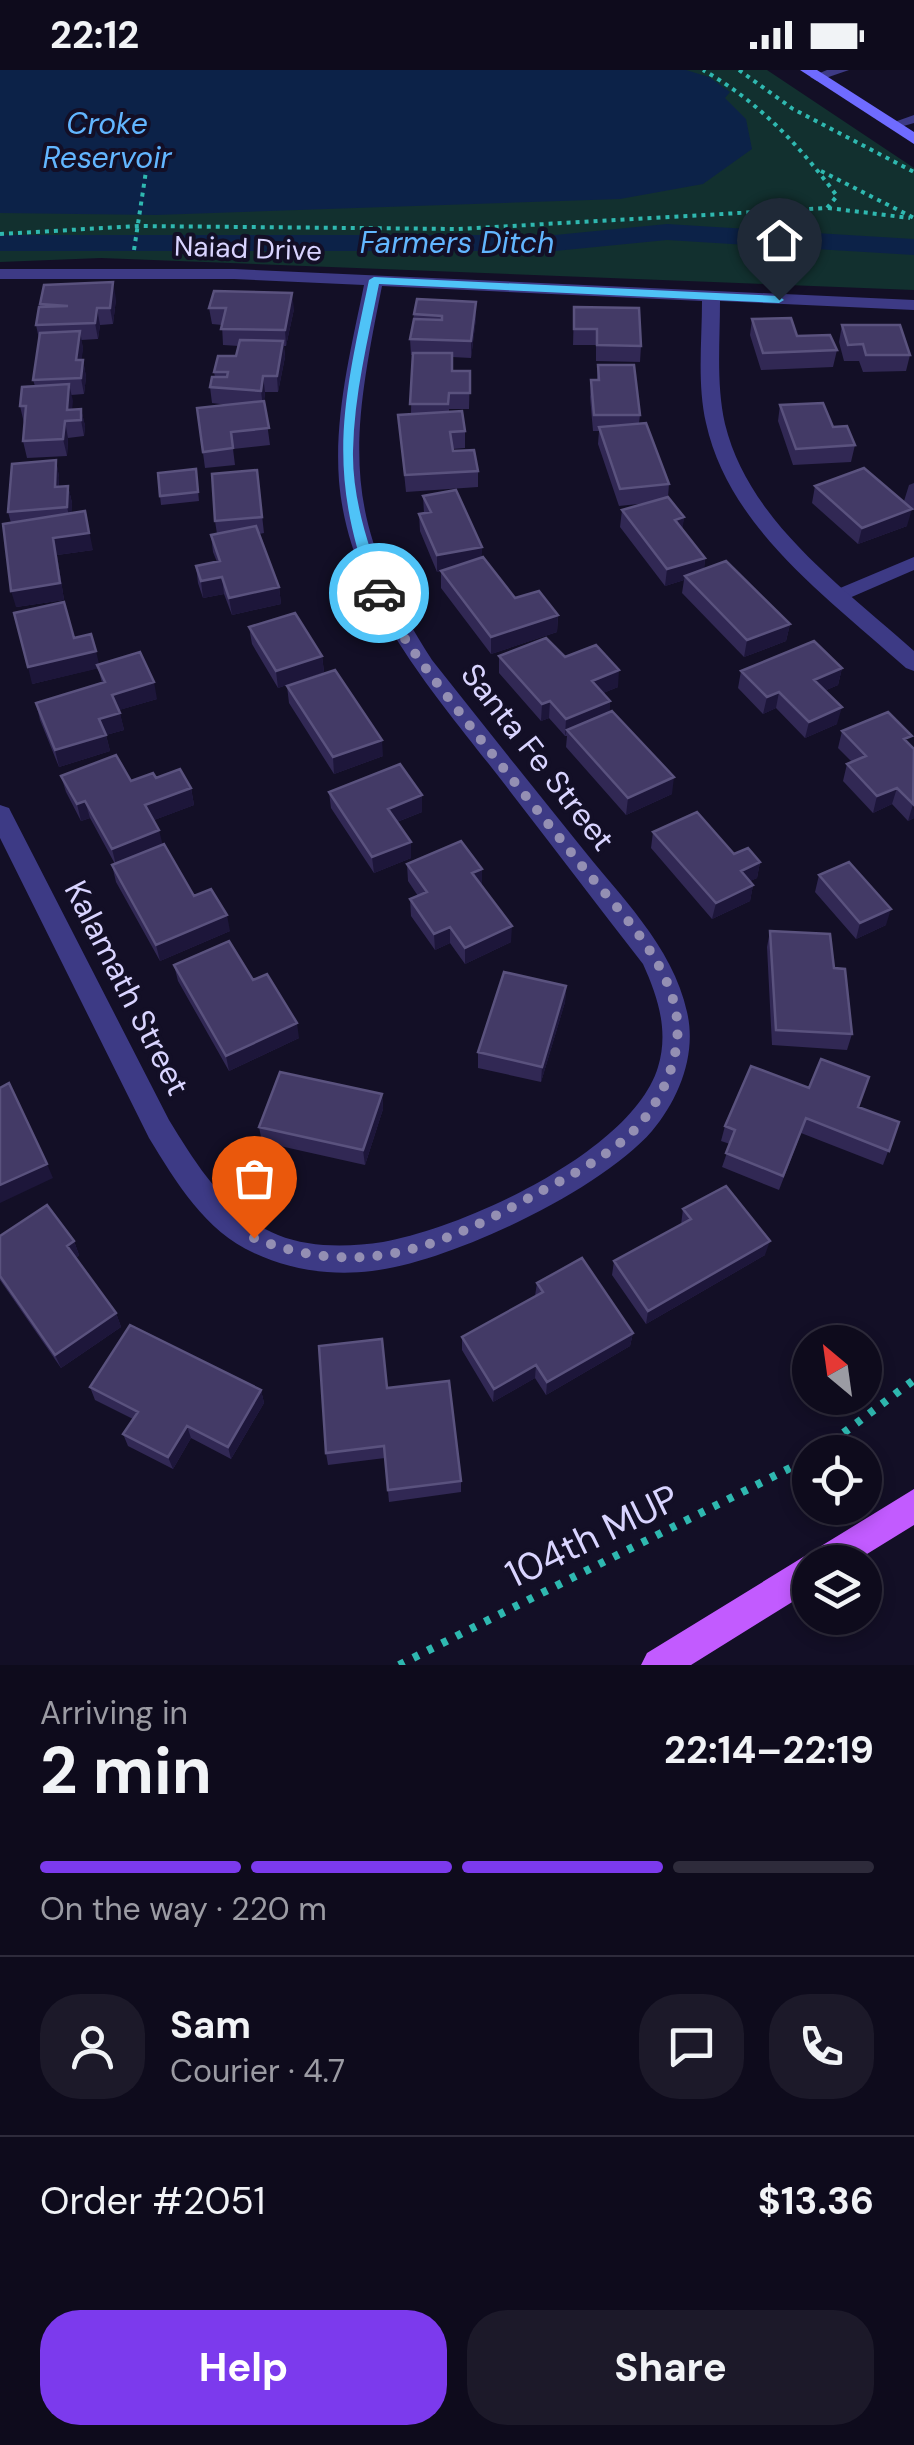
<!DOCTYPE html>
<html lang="en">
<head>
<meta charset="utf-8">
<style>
	body { margin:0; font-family:"DM Sans",sans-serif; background:#1c1929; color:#f1f3f6; height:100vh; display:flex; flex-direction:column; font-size:38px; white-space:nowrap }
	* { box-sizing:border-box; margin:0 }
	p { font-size:32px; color:#9b9ba3 }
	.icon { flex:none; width:55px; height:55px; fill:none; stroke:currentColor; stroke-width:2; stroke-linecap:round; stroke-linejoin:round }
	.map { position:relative; height:1595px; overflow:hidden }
	.details { display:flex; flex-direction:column; background:#0e0b1c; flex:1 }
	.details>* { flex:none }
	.needle { width:65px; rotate:331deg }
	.tools { position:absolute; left:792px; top:1255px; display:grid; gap:20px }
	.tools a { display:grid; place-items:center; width:90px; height:90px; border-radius:50%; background:#0e0b1c; box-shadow:0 5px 15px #0003,0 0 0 2px #2e2b3b; font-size:50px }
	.pin { position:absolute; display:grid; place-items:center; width:85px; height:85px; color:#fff; margin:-102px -42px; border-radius:50% 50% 50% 0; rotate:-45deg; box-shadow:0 0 10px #0007 }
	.pin .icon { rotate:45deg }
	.courier { position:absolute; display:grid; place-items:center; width:100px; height:100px; margin:-50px; border:8px solid #4fc3f7; border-radius:50%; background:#fff; color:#222; box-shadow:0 2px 12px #0007 }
	.summary em { font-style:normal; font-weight:700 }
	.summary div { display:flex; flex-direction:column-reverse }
	.summary { display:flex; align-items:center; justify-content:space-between; height:170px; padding:0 40px }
	h1 { font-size:65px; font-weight:700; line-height:75px }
	.bar { display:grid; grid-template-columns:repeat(4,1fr); gap:15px 10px; align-content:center; height:120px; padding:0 40px }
	.bar i { height:12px; border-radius:8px; background:#2e2b3b }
	.bar .active { background:#7c3aed }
	.bar p { grid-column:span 4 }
	.line { display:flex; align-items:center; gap:25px; padding:0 40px; border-top:2px solid #2e2b3b }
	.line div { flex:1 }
	.round { display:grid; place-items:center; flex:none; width:105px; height:105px; border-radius:40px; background:#1c1929 }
	.button { display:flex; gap:20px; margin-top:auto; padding:20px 40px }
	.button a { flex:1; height:115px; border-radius:40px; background:#7c3aed; color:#fff; font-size:40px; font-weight:700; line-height:115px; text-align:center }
	.button a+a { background:#1c1929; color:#f1f3f6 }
	.status { display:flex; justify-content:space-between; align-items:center; height:70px; padding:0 50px; background:#0e0b1c; direction:ltr }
	.status svg { height:28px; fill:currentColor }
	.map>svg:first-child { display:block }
	.green { fill:#12302f }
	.water { fill:#0c2248 }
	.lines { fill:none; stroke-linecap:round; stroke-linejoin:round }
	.canal { fill:#0c2248; fill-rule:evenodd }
	.path-far1 { stroke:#2fb8b0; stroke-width:4; stroke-dasharray:4 5; stroke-linecap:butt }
	.path { stroke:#2fb8b0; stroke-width:8; stroke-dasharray:6 10; stroke-linecap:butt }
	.service { fill:#3d3a85; fill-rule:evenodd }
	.minor { fill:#3d3a85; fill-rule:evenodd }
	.secondary { fill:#6f6bff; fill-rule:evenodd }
	.primary { fill:#c25bff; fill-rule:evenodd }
	.wall { fill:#312854 }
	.shaded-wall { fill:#1d163a }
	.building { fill:#433a66; stroke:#5a527e; stroke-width:2.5 }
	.route { fill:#4fc3f7 }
	.done { stroke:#948fb3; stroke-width:10; stroke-dasharray:0 18 }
	.labels { text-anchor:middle; stroke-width:8; stroke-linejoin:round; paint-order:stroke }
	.far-street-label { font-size:28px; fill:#d9d4ff; stroke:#130f26 }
	.far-water-label { font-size:30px; font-style:italic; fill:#62b6ff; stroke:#130f26 }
	.street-label { font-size:32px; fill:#d9d4ff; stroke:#130f26 }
	.near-street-label { font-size:38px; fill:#d9d4ff; stroke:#130f26 }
</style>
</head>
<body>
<div class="status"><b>22:12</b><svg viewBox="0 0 49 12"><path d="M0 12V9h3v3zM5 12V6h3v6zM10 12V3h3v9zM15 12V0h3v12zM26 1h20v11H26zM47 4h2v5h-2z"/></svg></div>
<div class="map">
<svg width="914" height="1595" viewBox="0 0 914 1595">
	<rect width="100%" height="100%" fill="#130f26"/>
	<path class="green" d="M0 0H767L914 98V220L101 188 0 192Z"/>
	<path class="water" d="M0 0H686L709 7 730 22 725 28 746 49 752 79 703 114 620 129 156 145 0 143Z"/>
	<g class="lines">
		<path class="canal" d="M667 154 914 169V185L667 170 555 181H0V165H555Z"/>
		<path class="path-far1" d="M739 0 793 39 914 102
			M821 101 914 148
			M828 138 910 148
			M0 164 139 156 458 159 827 138 837 126C799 75 759 32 703 0
			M134 180 148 88"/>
		<path class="path" d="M818 1382 914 1310
			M399 1595 810 1388"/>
		<path class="service" d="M827 0H849L817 11 810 7Z
			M914 45V53L893 59 886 55Z
			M914 487V500L847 529H833L830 525 833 521Z"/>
		<path class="minor" d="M0 199H234L914 230V240L720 231C720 272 716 314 725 354 749 452 843 517 914 581V601L906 598C831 530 729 459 706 353 697 313 702 271 702 231L382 216C350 376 340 447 432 590 480 651 529 712 578 773 618 824 673 876 687 942 697 984 679 1029 652 1061 600 1121 450 1192 372 1201 331 1206 291 1200 254 1183 205 1161 176 1112 149 1068L0 768V735L9 738 12 744 169 1050C196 1094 227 1145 278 1165 310 1178 349 1177 383 1172 464 1158 633 1081 658 997 669 961 658 927 643 894 595 832 547 769 499 707 430 618 349 528 339 411 334 346 351 279 364 215L234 209H0Z"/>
		<path class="secondary" d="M800 0H817L914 62V74Z"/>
		<path class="primary" d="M914 1419V1455L854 1492H810V1521L691 1595H641L647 1583Z"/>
	</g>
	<path class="wall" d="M116 229 113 254 100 255 98 269 81 270 83 278 81 290H83L86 307 84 324 71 325 72 340 81 339 85 356 84 366 68 368 67 386 27 388 23 371 24 353 20 336 35 316 33 310 39 269 36 255 40 234Z
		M476 232V248L471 288 452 287 453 301H470L469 339H449V342L465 361V378L453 379V381L478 401V417L406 422 398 345 411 344 412 285H411L410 269 414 244Z
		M574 237 641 276 640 292 596 291V275H573Z
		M209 238 294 239 286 276H284L285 287 278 322H265L264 331 270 375 233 379 235 395 205 398 197 338 228 335 212 333 210 317 215 307 214 302 236 286 239 276 223 275 222 255 212 254Z
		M752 249 837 280 833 297 761 300 750 265Z
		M842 255 910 285 906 301 863 302 859 291H844L839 272Z
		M598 295 640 345 639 353 669 414 668 427 684 447 682 459 705 488 704 499 790 554 786 571 744 587 682 523 684 510 665 516 620 457 622 440 648 433 619 436 598 374 599 361H593L590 327 591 310H597Z
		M780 335 855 375 851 392 793 395 778 351Z
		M56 390 59 407V417L68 416 72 433 71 443 93 480 57 485 64 530 16 537 11 453 8 442Z
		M196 399 199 431 161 435 160 426Z
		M257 400 264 463 259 464 279 517 281 534 232 545 224 524 203 528 198 513 196 496 217 492 213 482 211 465 217 464 215 451Z
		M914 413V440L904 431 909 415Z
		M815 416 907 456 858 474 812 433Z
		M423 426 482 477 481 488 515 528 558 545 557 562 491 584 441 518V501L437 502 420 461 419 444 424 443Z
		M249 557 322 586 324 602 278 618 252 574Z
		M74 568 99 594 157 629 119 640 124 660 106 665 110 681 59 697 40 650 36 633 102 613 98 598 32 614Z
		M499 586 565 587 618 617 603 623 610 631 609 642 672 724 626 745 566 677 567 666H565L549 648 541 651 499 603Z
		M842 598 838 615 824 621 837 654 805 668 776 638 763 644 738 618 741 601Z
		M287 616 383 686 334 704 289 633Z
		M842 661 909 675 914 748 908 751 892 734 873 743 843 711 847 694 852 692 838 678Z
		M61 706 131 711 156 708 191 718 194 735 154 750 162 775 194 826 230 861 160 891 116 812 112 795 115 794 90 748 81 751 66 722Z
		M329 722 422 742 397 752 411 772V788L374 803 331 738Z
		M653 762 760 792 757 808 750 811 753 815 750 831 712 849 651 778Z
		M407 794 482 799 481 815 511 872 465 894 450 873 435 880 411 846 410 829 418 826 408 811Z
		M819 805 886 855 856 869 815 822Z
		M770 861 834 898 852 964 847 980 772 975 767 877Z
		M174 895 253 910 299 968 229 1001 178 911Z
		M566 916 565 932 541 1012 478 998V982Z
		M382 1024 383 1039 365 1095 262 1072 259 1057Z
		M858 1037 899 1052 883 1095 801 1063 779 1120 722 1097 730 1074 721 1071 725 1056Z
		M683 1139 765 1185 646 1254 612 1205 614 1191 681 1155Z
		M0 1166 74 1171 79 1185 76 1188 116 1243 121 1257 61 1298 0 1210Z
		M537 1213 633 1263 630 1276 546 1325 535 1308 493 1332 462 1280V1267L535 1226Z
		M90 1317 261 1320 264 1333 231 1389 191 1368 173 1399 128 1376 123 1364 133 1349 95 1330Z
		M387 1318 461 1411V1422L389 1432 385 1388 328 1395 326 1383Z"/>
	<path class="shaded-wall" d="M113 212 116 229 113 254 110 238Z
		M292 223 294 239 286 276 285 260Z
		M476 232V248L471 288V271Z
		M97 238 100 255 98 269 95 253Z
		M80 261 83 278 80 307 76 290Z
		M283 271 285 287 278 322 277 306Z
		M83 290 86 307 84 324 81 308Z
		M263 306 265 322 263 337 261 321Z
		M69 314 73 331 71 350 67 340Z
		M81 339 85 356 84 366 81 350Z
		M65 351 68 368 67 386 63 369Z
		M56 390 59 407 58 434 55 417Z
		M68 416 72 433 71 454 67 437Z
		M912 439 907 456 858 474 862 458Z
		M85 441 93 480 57 485 64 530 16 537 11 521 53 468Z
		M684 447 682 464 675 450Z
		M482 477 481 494 437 502V485Z
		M705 488 703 505 685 506 684 510 665 516 667 499Z
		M222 507 224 524 203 528 201 511Z
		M279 517 281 534 232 545 229 528Z
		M558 545 557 562 491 584V567Z
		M790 554 786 571 744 587 747 570Z
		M96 581 100 598 32 614 28 597Z
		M322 586 324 602 278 618 276 601Z
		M842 598 838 615 810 627 814 610Z
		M619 600 618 617 591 628 592 611Z
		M154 612 157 629 116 641 112 625Z
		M779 622 776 638 763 644 767 627Z
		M550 631 549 648 541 651 542 634Z
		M610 631 609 648 567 660 565 666 566 649Z
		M842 637 837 654 805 668 809 652Z
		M120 643 124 660 106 665 110 681 59 697 55 680 99 649Z
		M382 670 383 686 334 704 333 687Z
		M674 707 672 724 626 745 628 728Z
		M191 718 194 735 149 752 145 735Z
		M897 718 892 734 873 743 877 726Z
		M422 725V742L389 755 388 739Z
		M85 731 90 748 81 751 77 734Z
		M913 734 914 748 908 751Z
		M159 760 163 776 116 795 112 779Z
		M411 772V788L374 803 372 787Z
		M760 792 757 808 738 817 741 801Z
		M482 799V815L472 819V803Z
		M753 815 750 831 712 849 716 833Z
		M891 839 886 855 856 869 860 853Z
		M227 845 230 861 160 891 156 875Z
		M512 856 511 872 465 894V878Z
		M450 857V873L435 880 434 864Z
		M566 916 565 932 541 1012 542 997Z
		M297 953 299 968 229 1001 226 986Z
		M382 1024 383 1039 365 1095 363 1080Z
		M47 1094 53 1108 0 1133V1115Z
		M74 1171 79 1185 73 1190 67 1176Z
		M770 1171 765 1185 646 1254 648 1241Z
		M116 1243 121 1257 61 1298 55 1285Z
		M633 1263 630 1276 546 1325 547 1312Z
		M536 1295 535 1308 493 1332 494 1319Z
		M261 1320 264 1333 231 1389 228 1377Z
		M187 1356 191 1368 173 1399 168 1387Z"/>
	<path class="building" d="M113 212 110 238H97L95 253 36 255 39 237 68 236 40 234 44 215Z
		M214 221 292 223 285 260 221 259 226 238H209Z
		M417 229 476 232 471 271 410 269 414 249 442 250V246L414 244Z
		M574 237 639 238 641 276 597 275V259H574Z
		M791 248 797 266 830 265 837 280 763 283 752 249Z
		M842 255H900L910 285H866L863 274 848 275Z
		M80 261 76 290H83L81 308 33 310 40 263Z
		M240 270 283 271 277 306H263L261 321 210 317 212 307H227L228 302H214L218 286H236Z
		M413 283H452V301H470V323H449L448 334H410Z
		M598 295H634L640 345H594L591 310H599Z
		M69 314 67 340 81 339V350L65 351 63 369 23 371 26 336H20L22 317Z
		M264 331 269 358 231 362 233 378 203 382 197 338Z
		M823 333 833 357 847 356 855 375 796 379 780 335Z
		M462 341 465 361 450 362 453 381 474 380 478 401 405 405 398 345Z
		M646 353 669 414 620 419 599 357Z
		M56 390 55 417 68 416 67 437 8 442 12 394Z
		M864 398 912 439 862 458 815 416Z
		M196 399 198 422 160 426 158 403Z
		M257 400 262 447 215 451 212 404Z
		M456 420 482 477 437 485 419 444 431 442 423 426Z
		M668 427 684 447 675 450 705 488 667 499 622 440Z
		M85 441 89 463 53 468 60 513 11 521 3 454Z
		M256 456 279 517 229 528 222 507 201 511 196 496 220 491 211 465Z
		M483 487 515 528 539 521 558 545 491 567 441 501Z
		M726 491 790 554 747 570 685 506Z
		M64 532 74 568 91 564 96 581 28 597 14 543Z
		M295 543 322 586 276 601 249 557Z
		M546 568 565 587 596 575 619 600 592 611 610 631 566 649 550 631 542 634 499 586Z
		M814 571 842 598 814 610 842 637 809 652 779 622 767 627 741 601Z
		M140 582 154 612 112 625 120 643 99 649 106 665 55 680 36 633 105 612 97 595Z
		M335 600 382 670 333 687 287 616Z
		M612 641 674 707 628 728 567 660Z
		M888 642 912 666 904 669 914 679 913 734 897 718 877 726 847 694 866 686 842 661Z
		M116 685 131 711 153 703 156 708 180 699 191 718 145 735 159 760 112 779 85 731 77 734 61 706Z
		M400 694 422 725 388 739 411 772 372 787 329 722Z
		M697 742 734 784 748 778 760 792 741 801 753 815 716 833 653 762Z
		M461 771 482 799 472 803 512 856 465 878 450 857 434 864 410 829 427 822 407 794Z
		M164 774 194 826 211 819 227 845 156 875 112 795Z
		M849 792 891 839 860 853 819 805Z
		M770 861 830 864 834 898 845 899 852 964 776 960Z
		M229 871 253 910 267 904 297 953 226 986 174 895Z
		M504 902 566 916 542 997 478 982Z
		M821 989 869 1007 858 1037 899 1052 889 1081 806 1048 783 1106 726 1083 735 1060 725 1056 751 996 809 1018Z
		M280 1002 382 1024 363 1080 259 1057Z
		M9 1013 47 1094 0 1115V1018Z
		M726 1116 770 1171 648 1241 614 1191 691 1149 683 1139Z
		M47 1135 74 1171 67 1176 116 1243 55 1285 0 1206V1166Z
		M582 1188 633 1263 547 1312 536 1295 494 1319 462 1267 543 1222 537 1213Z
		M130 1255 261 1320 228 1377 187 1356 168 1387 123 1364 138 1342 90 1317Z
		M382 1269 387 1318 449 1311 461 1411 388 1420 384 1376 326 1383 319 1276Z"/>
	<path class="route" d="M374 207 779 226 784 230 779 233 379 214C368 269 354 325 353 381 352 429 369 479 386 523L379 527 372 523C326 401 343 333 369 210Z"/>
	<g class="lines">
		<path class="done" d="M254 1168C358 1209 434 1180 527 1129 565 1108 612 1086 640 1054 664 1026 681 985 677 949 670 890 618 840 582 796 538 741 493 686 450 630 424 596 397 562 379 523"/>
	</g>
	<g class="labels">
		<g class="far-street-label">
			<text transform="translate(248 178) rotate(2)" y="10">Naiad Drive</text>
		</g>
		<g class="far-water-label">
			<text x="107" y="64">Croke<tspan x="107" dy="34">Reservoir</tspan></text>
			<text x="457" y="183">Farmers Ditch</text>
		</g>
		<g class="street-label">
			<text transform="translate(538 687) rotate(52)" y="11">Santa Fe Street</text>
			<text transform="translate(127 918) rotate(63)" y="11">Kalamath Street</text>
		</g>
		<g class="near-street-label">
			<text transform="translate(592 1466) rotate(-26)" y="13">104th MUP</text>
		</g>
	</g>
</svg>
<div class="tools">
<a><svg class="needle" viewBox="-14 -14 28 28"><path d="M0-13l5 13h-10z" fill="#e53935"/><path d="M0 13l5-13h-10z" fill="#9b9ba3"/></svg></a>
<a><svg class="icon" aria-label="locate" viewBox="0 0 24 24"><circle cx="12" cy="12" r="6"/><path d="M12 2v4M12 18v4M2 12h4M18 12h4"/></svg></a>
<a><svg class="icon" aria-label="layers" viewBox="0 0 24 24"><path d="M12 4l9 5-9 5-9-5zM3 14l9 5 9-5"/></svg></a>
</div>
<div class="pin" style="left:254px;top:1168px;background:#ea580c"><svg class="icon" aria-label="bag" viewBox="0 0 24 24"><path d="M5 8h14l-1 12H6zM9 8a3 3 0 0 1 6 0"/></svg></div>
<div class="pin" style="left:779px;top:230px;background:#1f2937"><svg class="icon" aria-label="home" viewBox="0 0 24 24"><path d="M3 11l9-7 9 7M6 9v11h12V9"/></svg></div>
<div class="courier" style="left:379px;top:523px"><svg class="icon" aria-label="car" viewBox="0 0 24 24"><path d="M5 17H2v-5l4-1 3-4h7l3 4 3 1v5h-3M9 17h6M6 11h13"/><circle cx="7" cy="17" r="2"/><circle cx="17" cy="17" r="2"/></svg></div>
</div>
<section class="details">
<div class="summary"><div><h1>2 min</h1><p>Arriving in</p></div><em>22:14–22:19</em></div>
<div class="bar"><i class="active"></i><i class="active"></i><i class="active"></i><i></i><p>On the way · 220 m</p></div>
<div class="line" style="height:180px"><a class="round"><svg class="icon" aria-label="person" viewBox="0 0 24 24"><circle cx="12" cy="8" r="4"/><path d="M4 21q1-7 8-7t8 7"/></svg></a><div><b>Sam</b><p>Courier · 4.7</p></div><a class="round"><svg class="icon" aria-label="chat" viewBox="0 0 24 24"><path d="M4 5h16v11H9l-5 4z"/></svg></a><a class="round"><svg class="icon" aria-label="phone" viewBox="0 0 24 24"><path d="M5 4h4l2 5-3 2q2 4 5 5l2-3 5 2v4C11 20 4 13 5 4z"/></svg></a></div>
<div class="line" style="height:130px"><div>Order #2051</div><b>$13.36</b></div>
<div class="button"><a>Help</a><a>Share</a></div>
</section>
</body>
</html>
